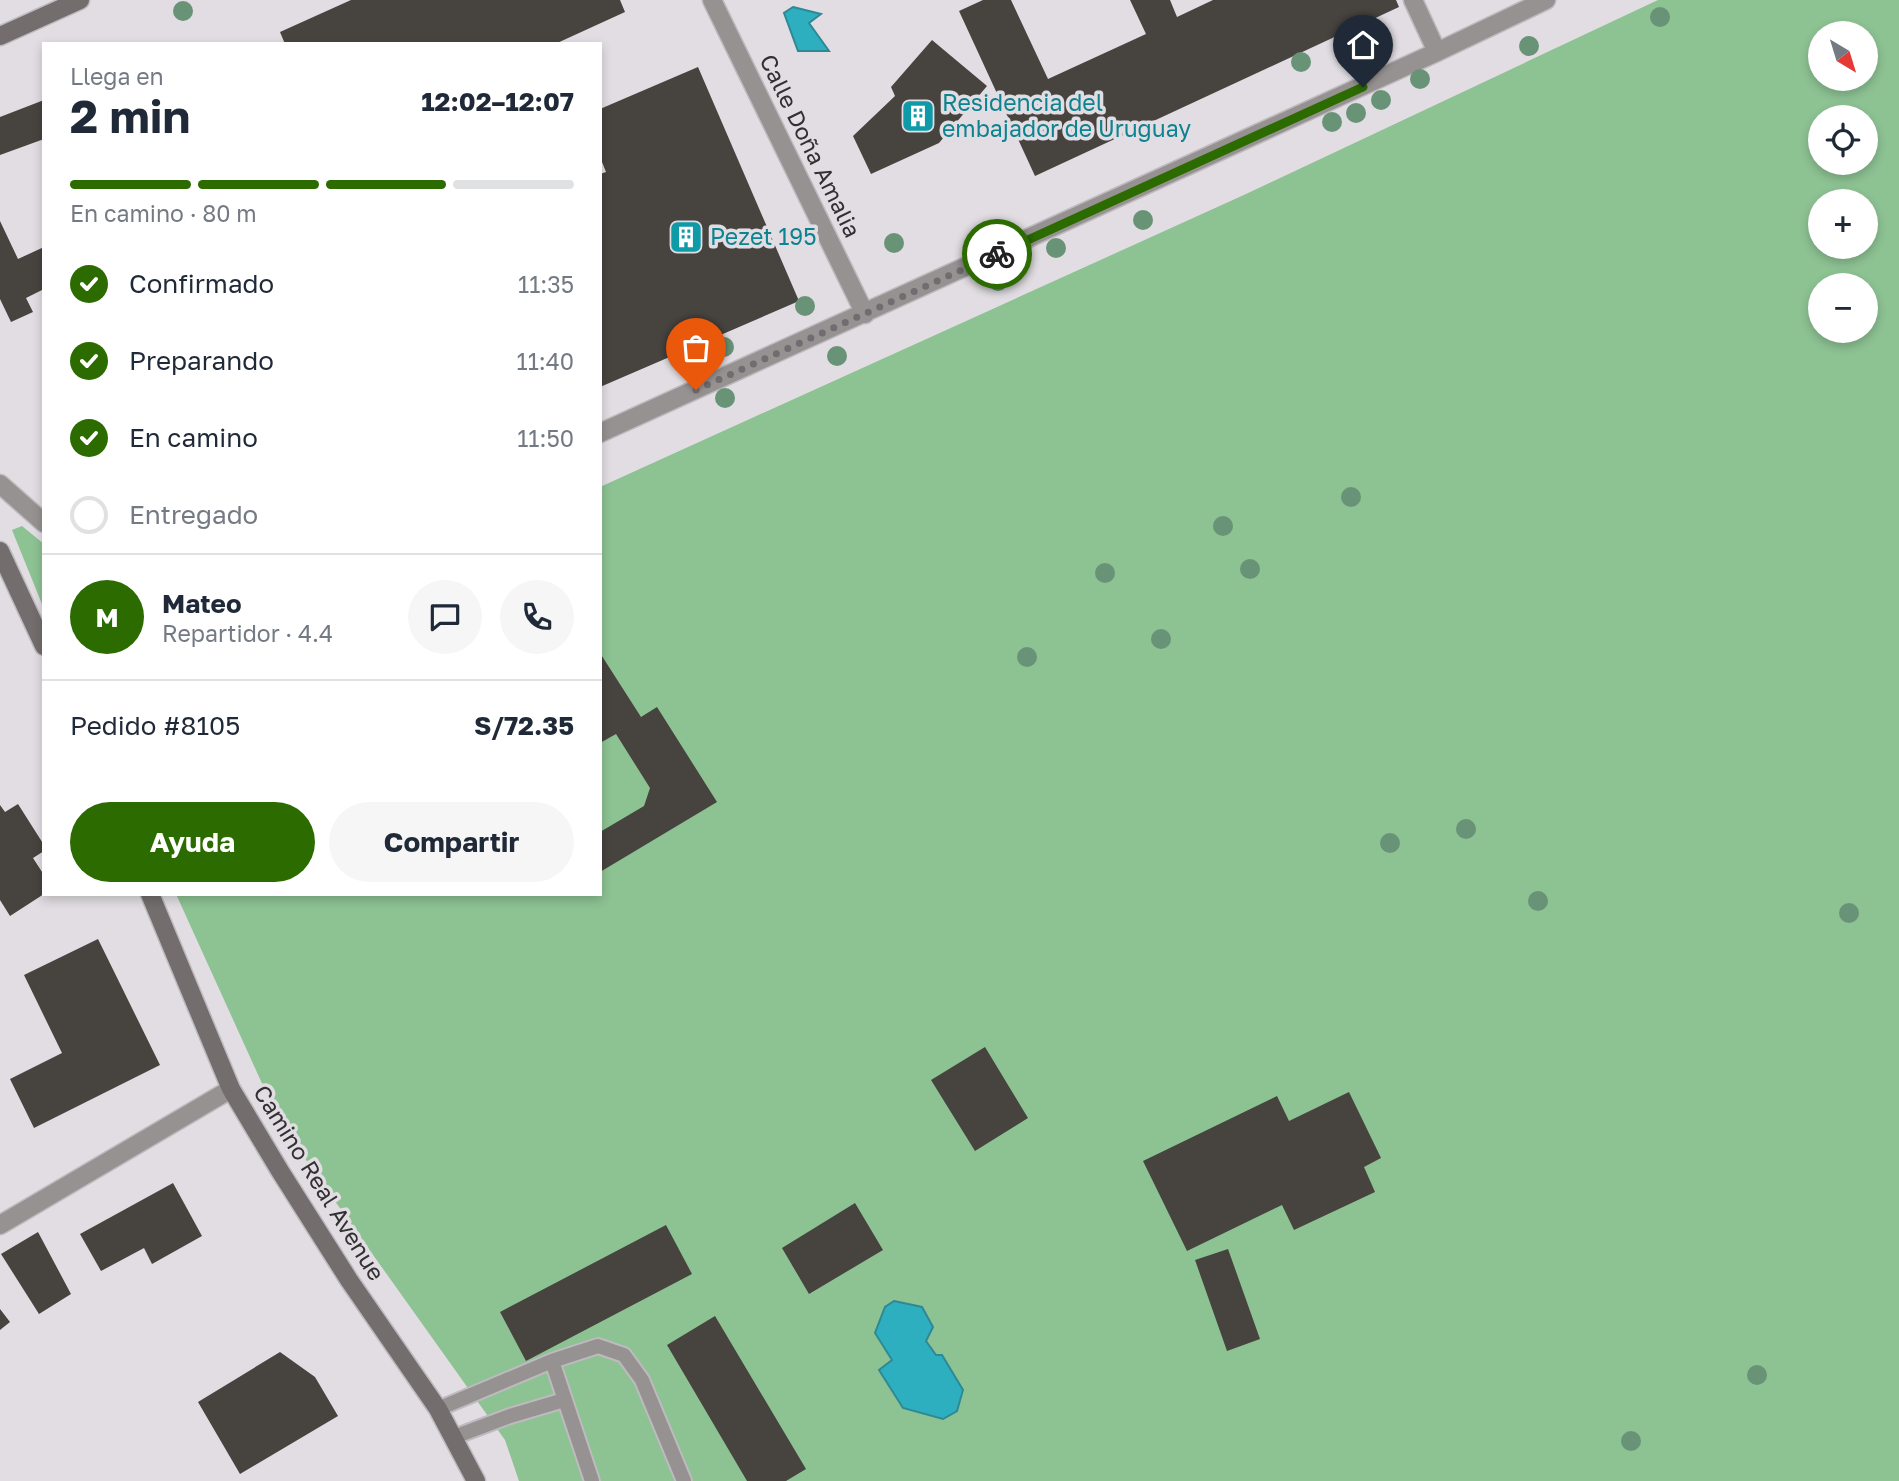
<!DOCTYPE html>
<html lang="es">
<head>
<meta charset="utf-8">
<style>
	body { margin:0; font-family:"Golos Text",sans-serif; background:#f6f6f7; color:#1f2937; height:100vh; display:flex; flex-direction:column; font-size:26px; white-space:nowrap }
	* { box-sizing:border-box; margin:0 }
	p { font-size:23px; color:#747a83 }
	.icon { flex:none; width:38px; height:38px; fill:none; stroke:currentColor; stroke-width:2; stroke-linecap:round; stroke-linejoin:round }
	.map { position:relative; flex:1; overflow:hidden }
	.sheet { position:absolute; left:42px; top:42px; width:560px; height:854px; display:flex; flex-direction:column; background:#fff; border-radius:0px; box-shadow:0 4px 10px #0003 }
	.sheet>* { flex:none }
	.needle { width:46px; rotate:142deg }
	.buttons { position:absolute; left:1808px; top:21px; display:grid; gap:14px }
	.buttons a { display:grid; place-items:center; width:70px; height:70px; border-radius:50%; background:#fff; box-shadow:0 4px 10px #0003; font-size:35px }
	.pin { position:absolute; display:grid; place-items:center; width:60px; height:60px; color:#fff; margin:-72px -30px; border-radius:50% 50% 50% 0; rotate:-45deg; box-shadow:0 0 7px #0007 }
	.pin .icon { rotate:45deg }
	.courier { position:absolute; display:grid; place-items:center; width:70px; height:70px; margin:-35px; border:5px solid #2b6b00; border-radius:50%; background:#fff; color:#222; box-shadow:0 2px 9px #0007 }
	.overview em { font-style:normal; font-weight:700 }
	.overview div { display:flex; flex-direction:column-reverse }
	.overview { display:flex; align-items:center; justify-content:space-between; height:119px; padding:0 28px }
	h1 { font-size:46px; font-weight:700; line-height:52px }
	.bar { display:grid; grid-template-columns:repeat(4,1fr); gap:10px 7px; align-content:center; height:84px; padding:0 28px }
	.bar i { height:9px; border-radius:5px; background:#e0e1e3 }
	.bar .active { background:#2b6b00 }
	.bar p { grid-column:span 4 }
	.line { display:flex; align-items:center; gap:18px; padding:0 28px; border-top:2px solid #e0e1e3 }
	.line div { flex:1 }
	.round { display:grid; place-items:center; flex:none; width:74px; height:74px; border-radius:37px; background:#f6f6f7 }
	ol { padding:0 28px; list-style:none }
	li { display:flex; align-items:center; gap:21px; height:77px }
	li p { margin-inline-start:auto }
	li .icon { padding:7px; border-radius:50%; background:#2b6b00; color:#fff; stroke-width:4 }
	li:last-child { color:#747a83 }
	li i { width:38px; height:38px; border:4px solid #e0e1e3; border-radius:50% }
	.action { display:flex; gap:14px; margin-top:auto; padding:14px 28px }
	.action a { flex:1; height:80px; border-radius:42px; background:#2b6b00; color:#fff; font-size:28px; font-weight:700; line-height:80px; text-align:center }
	.action a+a { background:#f6f6f7; color:#1f2937 }
	.map>svg:first-child { display:block }
	.green { fill:#8dc293; fill-rule:evenodd }
	.water { fill:#2eafbf; stroke:#2f8995; stroke-width:2 }
	.building { fill:#47433f }
	.lines { fill:none; stroke-linecap:round; stroke-linejoin:round }
	.lane-casing { stroke:#bebabf; stroke-width:18 }
	.street-casing { stroke:#bebabf; stroke-width:21 }
	.secondary-casing { stroke:#bebabf; stroke-width:21 }
	.lane { stroke:#969292; stroke-width:14 }
	.street { stroke:#969292; stroke-width:18 }
	.secondary { stroke:#736e6d; stroke-width:18 }
	.tree { fill:#699377 }
	.done { stroke:#6f6d70; stroke-width:7; stroke-dasharray:0 12.6 }
	.route { stroke:#2b6b00; stroke-width:9 }
	.labels { text-anchor:middle; stroke-width:7; stroke-linejoin:round; paint-order:stroke }
	.culture-label { font-size:23px; fill:#0d838f; stroke:#e1dde2; text-anchor:start }
	.street-label { font-size:23px; fill:#323032; stroke:#e1dde2 }
</style>
</head>
<body>
<div class="map">
<svg width="1899" height="1481" viewBox="0 0 1899 1481">
	<rect width="100%" height="100%" fill="#e1dde2"/>
	<path class="green" d="M1658 0H1899V1481H519L505 1440 356 1231 280 1123 176 894H600V487L1246 194ZM1820 33H1866V79H1820ZM1820 117H1866V163H1820ZM1820 201H1866V247H1820ZM1820 285H1866V331H1820Z
		M22 526 44 544V609L12 530Z"/>
	<path class="water" d="M793 7 821 14 809 23 829 51H798L784 13Z
		M894 1301 922 1307 933 1327 926 1341 936 1355H942L963 1390 957 1411 943 1419 903 1408 879 1370 892 1360 875 1333 885 1307Z"/>
	<path class="building" d="M351 0H620L625 12 555 44H285L280 32Z
		M983 0H1011L1048 79 1146 34 1130 0H1170L1177 17 1213 0H1396L1399 7 1035 176 959 11Z
		M932 40 987 86 939 143 871 174 853 136 895 96 891 87Z
		M698 67 799 301 600 387V174L606 172 600 157V109Z
		M44 100V139L0 155V117Z
		M0 221 18 259 44 247V289L26 298 33 312 11 322 0 299Z
		M600 653 641 717 657 707 717 802 600 872V832L644 806 650 788 616 734 600 743Z
		M18 804 44 845V851L33 858 44 875V894L10 916 0 900V805L5 812Z
		M98 939 160 1065 34 1128 10 1079 62 1053 24 975Z
		M985 1047 1028 1118 975 1151 931 1080Z
		M1349 1092 1381 1158 1364 1167 1375 1192 1294 1230 1282 1205 1187 1251 1143 1161 1277 1096 1289 1121Z
		M173 1183 202 1236 152 1264 144 1248 101 1271 80 1234Z
		M855 1203 883 1250 809 1294 782 1248Z
		M666 1225 692 1274 526 1361 500 1312Z
		M38 1232 71 1294 39 1314 1 1254Z
		M1228 1249 1260 1339 1227 1351 1195 1260Z
		M0 1309 10 1322 0 1330Z
		M715 1316 806 1469 786 1481H747L667 1345Z
		M280 1352 315 1377 338 1416 240 1474 198 1402Z"/>
	<g class="lines">
		<defs>
			<path id="lane" d="M552 1361 592 1481
				M438 1409 552 1361 598 1346 624 1355 642 1380 684 1481
				M454 1437 510 1416 564 1400"/>
			<path id="street" d="M712 0 865 314
				M1413 0 1437 52
				M600 433 1437 52 1546 0
				M0 484 44 523
				M0 1225 231 1089"/>
			<path id="secondary" d="M0 36 80 0
				M0 551 44 646
				M150 894 231 1089 280 1171 349 1280 438 1409 476 1481"/>
		</defs>
		<use href="#lane" class="lane-casing"/>
		<use href="#street" class="street-casing"/>
		<use href="#secondary" class="secondary-casing"/>
		<use href="#lane" class="lane"/>
		<use href="#street" class="street"/>
		<use href="#secondary" class="secondary"/>
	</g>
	<g class="tree">
		<circle cx="183" cy="11" r="10"/>
		<circle cx="1660" cy="17" r="10"/>
		<circle cx="1375" cy="34" r="10"/>
		<circle cx="1529" cy="46" r="10"/>
		<circle cx="1301" cy="62" r="10"/>
		<circle cx="1420" cy="79" r="10"/>
		<circle cx="1381" cy="100" r="10"/>
		<circle cx="1356" cy="113" r="10"/>
		<circle cx="1332" cy="122" r="10"/>
		<circle cx="1143" cy="220" r="10"/>
		<circle cx="894" cy="243" r="10"/>
		<circle cx="1056" cy="248" r="10"/>
		<circle cx="998" cy="281" r="10"/>
		<circle cx="805" cy="306" r="10"/>
		<circle cx="724" cy="347" r="10"/>
		<circle cx="837" cy="356" r="10"/>
		<circle cx="725" cy="398" r="10"/>
		<circle cx="1351" cy="497" r="10"/>
		<circle cx="1223" cy="526" r="10"/>
		<circle cx="1250" cy="569" r="10"/>
		<circle cx="1105" cy="573" r="10"/>
		<circle cx="1161" cy="639" r="10"/>
		<circle cx="1027" cy="657" r="10"/>
		<circle cx="1466" cy="829" r="10"/>
		<circle cx="1390" cy="843" r="10"/>
		<circle cx="1538" cy="901" r="10"/>
		<circle cx="1849" cy="913" r="10"/>
		<circle cx="1757" cy="1375" r="10"/>
		<circle cx="1631" cy="1441" r="10"/>
	</g>
	<g class="lines">
		<path class="done" d="M696 390 997 254"/>
		<path class="route" d="M997 254 1363 87"/>
	</g>
	<defs>
		<symbol id="building-square" viewBox="-11 -11 22 22"><rect x="-9" y="-9" width="18" height="18" rx="4" fill="#0f9aa8" stroke="#e1dde2"/><path d="M-4-6H4V6H1V3H-1V6H-4ZM-2.5-4.3h1.7v1.8h-1.7ZM.8-4.3h1.7v1.8H.8ZM-2.5-1h1.7V.8h-1.7ZM.8-1h1.7V.8H.8Z" fill="#fff"/></symbol>
	</defs>
	<g fill-rule="evenodd">
		<use href="#building-square" x="899" y="97" width="38" height="38"/>
		<use href="#building-square" x="667" y="218" width="38" height="38"/>
	</g>
	<g class="labels">
		<g class="culture-label">
			<text x="942" y="111">Residencia del<tspan x="942" dy="26">embajador de Uruguay</tspan></text>
			<text x="710" y="245">Pezet 195</text>
		</g>
		<g class="street-label">
			<text transform="translate(810 146) rotate(64)" y="8">Calle Doña Amalia</text>
			<text transform="translate(319 1183) rotate(58)" y="8">Camino Real Avenue</text>
		</g>
	</g>
</svg>
<div class="buttons">
<a><svg class="needle" viewBox="-14 -14 28 28"><path d="M0-13l5 13h-10z" fill="#e53935"/><path d="M0 13l5-13h-10z" fill="#747a83"/></svg></a>
<a><svg class="icon" aria-label="locate" viewBox="0 0 24 24"><circle cx="12" cy="12" r="6"/><path d="M12 2v4M12 18v4M2 12h4M18 12h4"/></svg></a>
<a>+</a>
<a>−</a>
</div>
<div class="pin" style="left:696px;top:390px;background:#ea580c"><svg class="icon" aria-label="bag" viewBox="0 0 24 24"><path d="M5 8h14l-1 12H6zM9 8a3 3 0 0 1 6 0"/></svg></div>
<div class="pin" style="left:1363px;top:87px;background:#1f2937"><svg class="icon" aria-label="home" viewBox="0 0 24 24"><path d="M3 11l9-7 9 7M6 9v11h12V9"/></svg></div>
<div class="courier" style="left:997px;top:254px"><svg class="icon" aria-label="bike" viewBox="0 0 24 24"><circle cx="6" cy="16" r="4"/><circle cx="18" cy="16" r="4"/><path d="M6 16l4-8h5l3 8M10 8l3 8H6M13 5h3"/></svg></div>
<section class="sheet">
<div class="overview"><div><h1>2 min</h1><p>Llega en</p></div><em>12:02–12:07</em></div>
<div class="bar"><i class="active"></i><i class="active"></i><i class="active"></i><i></i><p>En camino · 80 m</p></div>
<ol>
<li><svg class="icon" aria-label="check" viewBox="0 0 24 24"><path d="M5 12l5 5 9-10"/></svg>Confirmado<p>11:35</p></li>
<li><svg class="icon" aria-label="check" viewBox="0 0 24 24"><path d="M5 12l5 5 9-10"/></svg>Preparando<p>11:40</p></li>
<li><svg class="icon" aria-label="check" viewBox="0 0 24 24"><path d="M5 12l5 5 9-10"/></svg>En camino<p>11:50</p></li>
<li><i></i>Entregado</li>
</ol>
<div class="line" style="height:126px"><b class="round" style="background:#2b6b00;color:#fff">M</b><div><b>Mateo</b><p>Repartidor · 4.4</p></div><a class="round"><svg class="icon" aria-label="chat" viewBox="0 0 24 24"><path d="M4 5h16v11H9l-5 4z"/></svg></a><a class="round"><svg class="icon" aria-label="phone" viewBox="0 0 24 24"><path d="M5 4h4l2 5-3 2q2 4 5 5l2-3 5 2v4C11 20 4 13 5 4z"/></svg></a></div>
<div class="line" style="height:91px"><div>Pedido #8105</div><b>S/72.35</b></div>
<div class="action"><a>Ayuda</a><a>Compartir</a></div>
</section>
</div>
</body>
</html>
